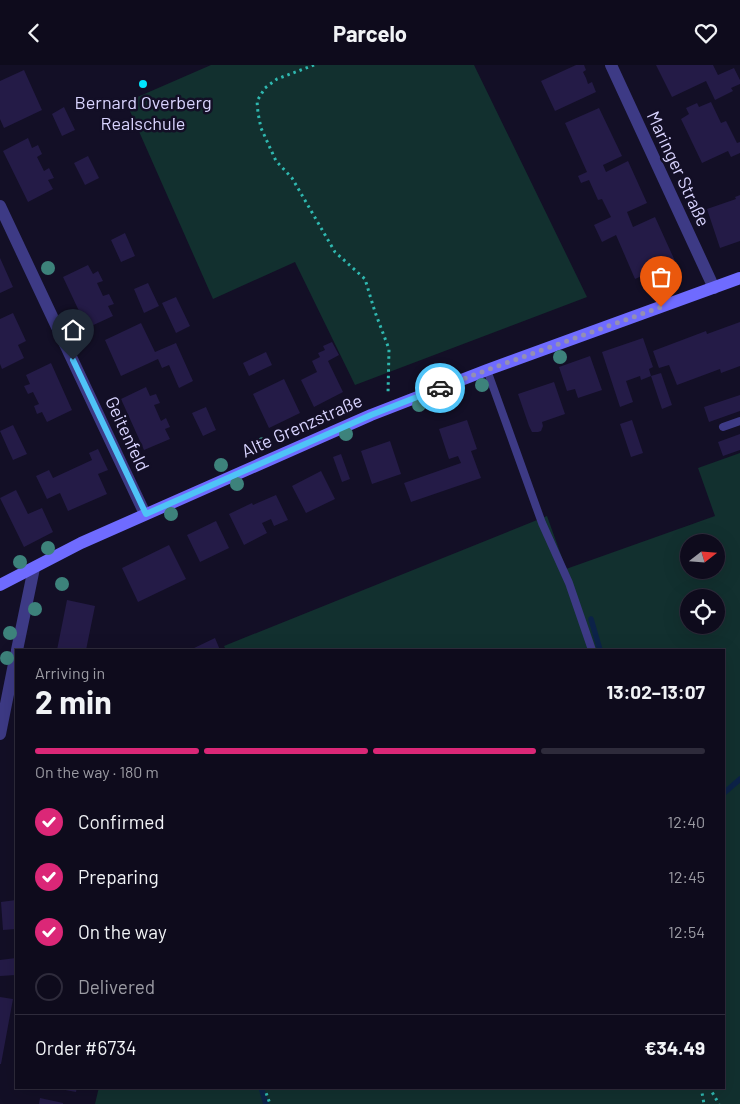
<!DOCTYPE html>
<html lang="en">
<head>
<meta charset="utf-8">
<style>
	body { margin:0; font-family:Barlow,sans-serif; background:#171425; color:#f1f3f6; height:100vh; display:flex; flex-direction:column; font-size:19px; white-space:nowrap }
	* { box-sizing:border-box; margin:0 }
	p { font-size:16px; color:#9b9ba3 }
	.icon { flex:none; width:28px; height:28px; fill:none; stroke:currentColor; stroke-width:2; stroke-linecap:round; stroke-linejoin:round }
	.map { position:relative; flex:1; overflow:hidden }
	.panel { position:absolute; left:15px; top:584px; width:710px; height:440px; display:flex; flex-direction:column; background:#0e0b1c; border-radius:0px; box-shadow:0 5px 20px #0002,0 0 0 1px #2e2b3b }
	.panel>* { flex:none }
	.needle { width:32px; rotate:73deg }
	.buttons { position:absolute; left:680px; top:469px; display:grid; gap:10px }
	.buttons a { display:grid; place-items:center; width:45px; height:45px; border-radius:50%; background:#0e0b1c; box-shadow:0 5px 20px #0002,0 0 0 1px #2e2b3b; font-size:25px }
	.pin { position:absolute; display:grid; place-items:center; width:42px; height:42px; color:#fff; margin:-51px -21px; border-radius:50% 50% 50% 0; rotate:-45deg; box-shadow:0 0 5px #0007 }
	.pin .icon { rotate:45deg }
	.courier { position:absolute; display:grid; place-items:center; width:50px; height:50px; margin:-25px; border:4px solid #4fc3f7; border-radius:50%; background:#fff; color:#222; box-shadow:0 1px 6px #0007 }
	.headline em { font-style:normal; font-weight:700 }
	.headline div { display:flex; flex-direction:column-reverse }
	.headline { display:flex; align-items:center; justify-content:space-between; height:85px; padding:0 20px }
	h1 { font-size:32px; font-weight:700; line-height:38px }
	.bar { display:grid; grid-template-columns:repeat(4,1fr); gap:8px 5px; align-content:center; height:60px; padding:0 20px }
	.bar i { height:6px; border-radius:4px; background:#2e2b3b }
	.bar .active { background:#db2777 }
	.bar p { grid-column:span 4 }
	.line { display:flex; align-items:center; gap:12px; padding:0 20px; border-top:1px solid #2e2b3b }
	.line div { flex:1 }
	ol { padding:0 20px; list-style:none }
	li { display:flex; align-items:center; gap:15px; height:55px }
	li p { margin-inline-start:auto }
	li .icon { padding:5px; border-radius:50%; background:#db2777; color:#fff; stroke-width:4 }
	li:last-child { color:#9b9ba3 }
	li i { width:28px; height:28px; border:2px solid #2e2b3b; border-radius:50% }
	header { display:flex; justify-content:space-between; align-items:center; height:65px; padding:0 20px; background:#0e0b1c; font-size:22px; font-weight:700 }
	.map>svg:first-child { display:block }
	.green { fill:#12302f; fill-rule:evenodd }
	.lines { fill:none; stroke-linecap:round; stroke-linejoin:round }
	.stream { stroke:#0c2248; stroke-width:5.5 }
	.building { fill:#241b47 }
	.path { stroke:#2fb8b0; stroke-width:3; stroke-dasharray:2.5 4; stroke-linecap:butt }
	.lane { stroke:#3d3a85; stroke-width:8 }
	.street { stroke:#3d3a85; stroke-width:12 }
	.secondary { stroke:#6f6bff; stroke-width:12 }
	.tree { fill:#3d827b }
	.done { stroke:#948fb3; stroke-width:5; stroke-dasharray:0 9 }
	.route { stroke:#4fc3f7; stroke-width:6 }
	.poi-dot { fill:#00e5ff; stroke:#130f26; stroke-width:2 }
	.labels { text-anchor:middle; stroke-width:5; stroke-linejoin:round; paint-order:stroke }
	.poi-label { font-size:18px; fill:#d9d4ff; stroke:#130f26 }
	.street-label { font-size:18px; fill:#d9d4ff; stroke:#130f26 }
</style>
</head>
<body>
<header><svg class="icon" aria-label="back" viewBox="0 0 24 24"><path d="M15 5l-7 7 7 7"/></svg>Parcelo<svg class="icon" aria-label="heart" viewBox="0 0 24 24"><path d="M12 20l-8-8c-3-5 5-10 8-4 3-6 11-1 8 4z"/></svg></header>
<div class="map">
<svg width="740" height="1039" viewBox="0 0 740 1039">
	<rect width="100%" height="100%" fill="#130f26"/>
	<path class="green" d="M211 0H474L587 232 355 320 295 197 213 234 126 37Z
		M740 388V1039H95L99 1022H724V585H226L224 581 547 451 566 504 715 451 698 403ZM689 478H716V505H689ZM689 532H716V560H689Z"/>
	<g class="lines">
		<path class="stream" d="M591 554 600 585
			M724 728 740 714
			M261 1022 266 1039"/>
	</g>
	<path class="building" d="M576 0H584L586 5 583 7 586 13 588 19 592 17 596 27 555 46 541 16Z
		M656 0H713L718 10 734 3 740 15V19L731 23 733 26 715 35 706 16 672 32Z
		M24 5 42 45 4 63 0 54V16Z
		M711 37 721 58 726 56 737 78 740 77V88L731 92 728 86 702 98 681 54 689 49 686 43 697 38 699 42Z
		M64 42 75 65 62 71 52 49Z
		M599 43 622 91 603 100 606 107 628 96 647 138 627 147 633 162 655 152 675 196 635 214 616 170 602 177 594 160 611 152 602 134 598 135 589 115 581 118 578 111 587 107 565 58Z
		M28 73 32 83 38 80 42 89 37 92 44 106 49 103 54 113 48 115 53 124 28 137 3 86Z
		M88 91 99 113 85 120 74 98Z
		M740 130V176L720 183 707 144 736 134 735 132Z
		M125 168 135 191 121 197 111 175Z
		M0 193 13 222 0 228Z
		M88 200 93 209 98 206 103 216 97 218 103 231 109 229 114 239 108 241 113 251 87 263 63 212Z
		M148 218 159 241 144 248 134 224Z
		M176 232 190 261 176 268 162 238Z
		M13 248 26 276 18 280 24 293 2 304 0 299V254Z
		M740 257V301L721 308 720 304 677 320 669 300 659 303 653 286 706 266 707 269Z
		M141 258 155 287 176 278 193 316 179 323 169 300 162 303 158 294 121 311 105 275Z
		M643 273 653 302 649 304 651 311 641 315 640 311 626 316 633 337 620 342 602 287Z
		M332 277 339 290 328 296 343 327 314 342 301 315 317 307 312 296 320 292 318 288 325 285 323 281Z
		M266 287 272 300 249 311 243 298Z
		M590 291 602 325 578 333 575 324 567 326 559 302Z
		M51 298 72 345 47 357 42 347 37 349 34 341 39 339 33 327 28 329 24 321 30 319 26 310Z
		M661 308 672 340 662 344 651 311Z
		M284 314 300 348 269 363 253 329Z
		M554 317 565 349 542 357 543 361 541 366 538 367H532L529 361 518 329Z
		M146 322 150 331 156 329 160 338 154 340 161 356 166 353 170 362 165 364 170 374 144 385 121 334Z
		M740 330V346L709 357 704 342Z
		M206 342 216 365 203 371 192 348Z
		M467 355 477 384 471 386 481 413 411 437 404 418 461 398 458 391 449 394 439 364Z
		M632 355 643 388 631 392 620 359Z
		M13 360 27 389 13 395 0 366Z
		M740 369V385L723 391 718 377Z
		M390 376 401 409 372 419 361 386Z
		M98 384 108 405 98 409 107 429 68 446 60 428 47 434 36 411 49 405 53 413 92 395 89 388Z
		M341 389 350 414 342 417 333 392Z
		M321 406 335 434 306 448 292 421Z
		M16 425 28 449 42 443 53 467 24 482 0 433Z
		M276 430 288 455 274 461 271 454 262 458 267 468 244 480 229 449 252 438 253 440Z
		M216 456 229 483 200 497 187 470Z
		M169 480 186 514 138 537 122 503Z
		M67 535 95 541 86 585H57Z
		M215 573 220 585H190Z
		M16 835V864L3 865 1 837Z
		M16 893V910L0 911V895Z
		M0 932 13 934 1 999H0Z
		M55 1022H77L76 1027 55 1023Z
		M40 1033 63 1038V1039H39Z"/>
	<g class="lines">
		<path class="path" d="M314 0 277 14 265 23 257 36 258 48 261 63 276 96 292 113 335 187 365 214 375 247 389 284 388 329
			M264 1022 270 1039
			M701 1022 704 1039
			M709 1022 719 1039"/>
		<path class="lane" d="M487 305 542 458 569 518 592 585
			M723 362 740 356"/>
		<path class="street" d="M611 0 714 223
			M0 141 145 449
			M17 585 34 503
			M0 669 16 589"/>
		<path class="secondary" d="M0 520 81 478 371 350 487 305 740 213"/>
	</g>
	<g class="tree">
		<circle cx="48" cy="203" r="7"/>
		<circle cx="560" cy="292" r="7"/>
		<circle cx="482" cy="320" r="7"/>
		<circle cx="419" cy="340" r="7"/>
		<circle cx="346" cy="369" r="7"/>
		<circle cx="263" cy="379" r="7"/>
		<circle cx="221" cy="400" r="7"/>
		<circle cx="237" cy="419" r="7"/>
		<circle cx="171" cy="449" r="7"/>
		<circle cx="48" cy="483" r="7"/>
		<circle cx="20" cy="497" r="7"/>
		<circle cx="62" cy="519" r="7"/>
		<circle cx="35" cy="544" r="7"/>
		<circle cx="10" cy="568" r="7"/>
		<circle cx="7" cy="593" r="7"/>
	</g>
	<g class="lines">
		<path class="done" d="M440 323 487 305 661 242"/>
		<path class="route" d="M73 295 146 449 371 350 440 323"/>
	</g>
	<circle class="poi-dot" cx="143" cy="19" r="5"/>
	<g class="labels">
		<g class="poi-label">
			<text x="143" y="44">Bernard Overberg<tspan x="143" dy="21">Realschule</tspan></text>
		</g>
		<g class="street-label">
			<text transform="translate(678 104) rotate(65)" y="6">Maringer Straße</text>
			<text transform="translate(302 361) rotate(-24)" y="6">Alte Grenzstraße</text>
			<text transform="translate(127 369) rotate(65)" y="6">Geitenfeld</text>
		</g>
	</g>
</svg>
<div class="buttons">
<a><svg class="needle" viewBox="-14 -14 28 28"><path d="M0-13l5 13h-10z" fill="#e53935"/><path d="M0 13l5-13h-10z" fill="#9b9ba3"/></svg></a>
<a><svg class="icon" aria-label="locate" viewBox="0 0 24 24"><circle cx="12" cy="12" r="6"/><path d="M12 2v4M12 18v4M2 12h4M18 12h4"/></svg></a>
</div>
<div class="pin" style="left:661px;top:242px;background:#ea580c"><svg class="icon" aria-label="bag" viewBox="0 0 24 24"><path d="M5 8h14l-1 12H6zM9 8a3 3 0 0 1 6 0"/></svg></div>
<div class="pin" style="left:73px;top:295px;background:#1f2937"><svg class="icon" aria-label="home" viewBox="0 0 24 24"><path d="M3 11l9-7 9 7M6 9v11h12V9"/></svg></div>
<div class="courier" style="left:440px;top:323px"><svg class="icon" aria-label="car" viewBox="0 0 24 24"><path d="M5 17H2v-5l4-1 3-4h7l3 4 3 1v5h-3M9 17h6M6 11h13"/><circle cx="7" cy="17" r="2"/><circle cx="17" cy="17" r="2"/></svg></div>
<section class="panel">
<div class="headline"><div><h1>2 min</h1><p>Arriving in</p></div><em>13:02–13:07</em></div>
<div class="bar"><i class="active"></i><i class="active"></i><i class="active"></i><i></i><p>On the way · 180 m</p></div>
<ol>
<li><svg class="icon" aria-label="check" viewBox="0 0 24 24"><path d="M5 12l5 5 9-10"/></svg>Confirmed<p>12:40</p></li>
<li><svg class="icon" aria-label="check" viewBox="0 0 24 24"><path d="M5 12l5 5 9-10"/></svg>Preparing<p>12:45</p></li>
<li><svg class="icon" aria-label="check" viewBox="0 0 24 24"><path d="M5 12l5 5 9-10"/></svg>On the way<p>12:54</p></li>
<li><i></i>Delivered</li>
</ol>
<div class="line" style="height:65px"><div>Order #6734</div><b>€34.49</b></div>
</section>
</div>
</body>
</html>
